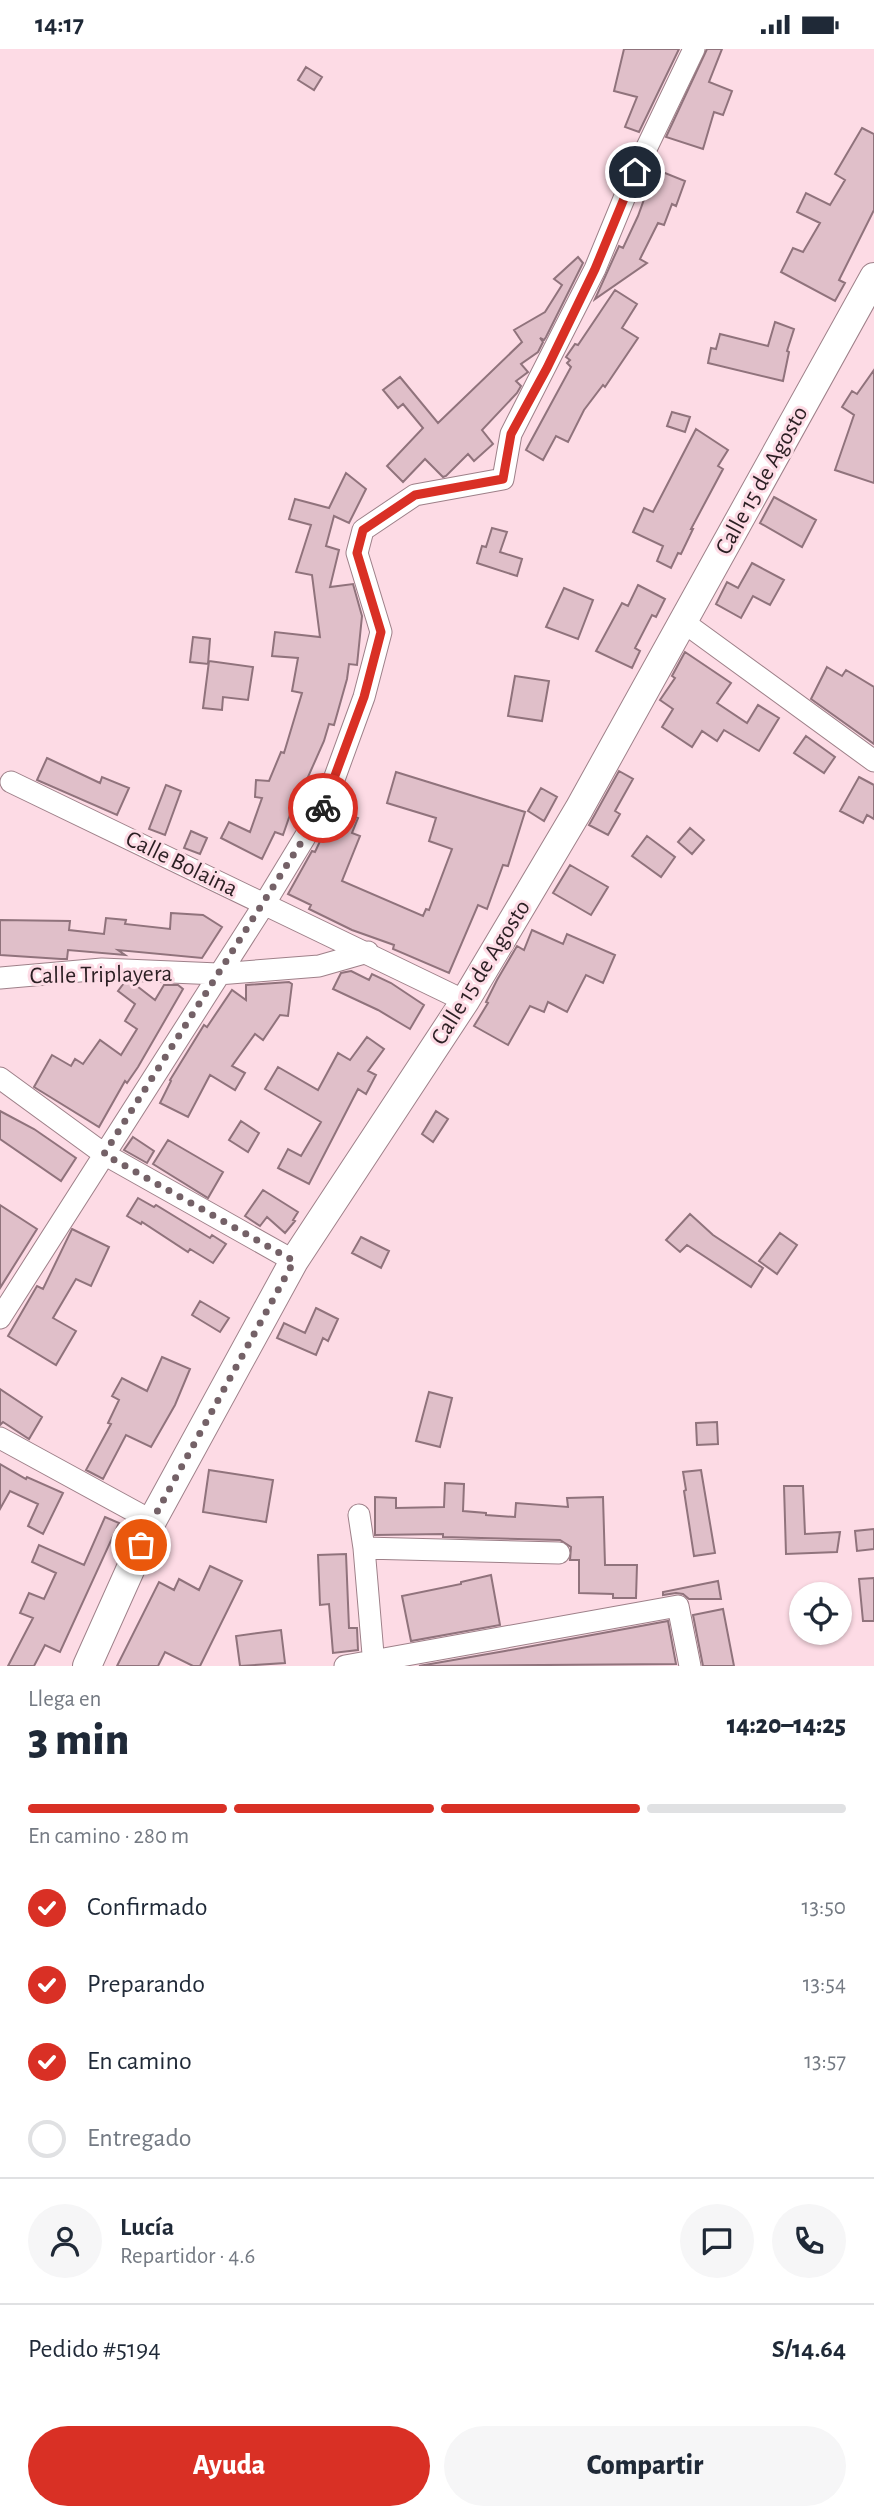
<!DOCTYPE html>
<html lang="es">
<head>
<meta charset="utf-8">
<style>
	body { margin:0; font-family:"Alegreya Sans",sans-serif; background:#f6f6f7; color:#1f2937; height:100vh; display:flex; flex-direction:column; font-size:26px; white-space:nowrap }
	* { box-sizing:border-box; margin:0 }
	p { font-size:23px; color:#747a83 }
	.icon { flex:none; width:38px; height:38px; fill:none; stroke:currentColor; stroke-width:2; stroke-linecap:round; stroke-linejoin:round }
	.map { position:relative; height:1617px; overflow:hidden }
	.panel { display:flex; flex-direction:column; background:#fff; flex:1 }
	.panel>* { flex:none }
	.controls { position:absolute; left:789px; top:1533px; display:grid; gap:14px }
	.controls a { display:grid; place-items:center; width:63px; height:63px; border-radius:50%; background:#fff; box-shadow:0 2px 5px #0004; font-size:35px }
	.pin { position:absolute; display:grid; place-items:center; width:60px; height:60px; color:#fff; margin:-30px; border:4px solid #fff; border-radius:50%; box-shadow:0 2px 7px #0007 }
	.courier { position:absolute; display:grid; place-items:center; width:70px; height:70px; margin:-35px; border:5px solid #d93025; border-radius:50%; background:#fff; color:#222; box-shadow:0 2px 9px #0007 }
	.overview em { font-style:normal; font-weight:800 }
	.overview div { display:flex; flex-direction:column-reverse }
	.overview { display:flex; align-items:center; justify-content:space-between; height:119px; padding:0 28px }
	h1 { font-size:46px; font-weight:800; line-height:52px }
	.bar { display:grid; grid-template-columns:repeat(4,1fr); gap:10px 7px; align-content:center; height:84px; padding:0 28px }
	.bar i { height:9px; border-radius:5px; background:#e0e1e3 }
	.bar .current { background:#d93025 }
	.bar p { grid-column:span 4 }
	.line { display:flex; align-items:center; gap:18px; padding:0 28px; border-top:2px solid #e0e1e3 }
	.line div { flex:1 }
	.round { display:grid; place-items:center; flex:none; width:74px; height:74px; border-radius:37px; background:#f6f6f7 }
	ol { padding:0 28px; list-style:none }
	li { display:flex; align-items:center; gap:21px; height:77px }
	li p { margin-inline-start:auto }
	li .icon { padding:7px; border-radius:50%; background:#d93025; color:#fff; stroke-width:4 }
	li:last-child { color:#747a83 }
	li i { width:38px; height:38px; border:4px solid #e0e1e3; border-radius:50% }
	.primary-button { display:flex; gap:14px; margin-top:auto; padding:14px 28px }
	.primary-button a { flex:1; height:80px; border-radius:42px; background:#d93025; color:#fff; font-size:28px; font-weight:800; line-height:80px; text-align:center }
	.primary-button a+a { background:#f6f6f7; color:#1f2937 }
	.status { display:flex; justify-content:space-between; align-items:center; height:49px; padding:0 35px; background:#fff; direction:ltr }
	.status svg { height:19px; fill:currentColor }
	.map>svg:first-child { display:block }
	.building { fill:#e0bfc9; stroke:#90737c; stroke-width:2 }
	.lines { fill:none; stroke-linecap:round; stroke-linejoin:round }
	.street-casing { stroke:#9e8089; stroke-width:23 }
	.secondary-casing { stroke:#9e8089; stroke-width:30 }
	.street { stroke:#fff; stroke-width:21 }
	.secondary { stroke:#fff; stroke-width:28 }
	.done { stroke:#746167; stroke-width:7; stroke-dasharray:0 12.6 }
	.route { stroke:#d93025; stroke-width:9 }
	.labels { text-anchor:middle; stroke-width:6; stroke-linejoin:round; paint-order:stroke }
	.street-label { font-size:24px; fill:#2b1f23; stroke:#fddbe5 }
</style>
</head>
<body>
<div class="status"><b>14:17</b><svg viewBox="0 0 49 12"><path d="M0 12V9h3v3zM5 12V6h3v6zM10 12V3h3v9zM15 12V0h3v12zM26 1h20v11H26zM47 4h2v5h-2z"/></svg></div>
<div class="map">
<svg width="874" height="1617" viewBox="0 0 874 1617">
	<rect width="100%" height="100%" fill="#fddbe5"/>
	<path class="building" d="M624 0H679L639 83 625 78 637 48 614 42Z
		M707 0H722L709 33 732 42 723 66 714 63 703 100 666 88Z
		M306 18 322 28 314 41 298 31Z
		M862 79 874 85V161L839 231 845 234 835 252 781 223 793 199 803 203 820 174 797 163 806 144 830 156 845 131 835 125Z
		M655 120 685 132 676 157 672 155 664 176 658 174 640 210 647 214 595 250 619 197 623 199 638 167Z
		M578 208 583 214 546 288 544 291 540 289 543 293 538 303 521 315 528 323 516 332 521 337 517 344 482 381 493 395 474 412 468 405 446 427 443 428 425 410 403 433 387 417 423 379 403 355 398 359 383 341 400 328 438 374 522 293 514 281 545 263 562 236 554 230Z
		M615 241 637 255 622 279 638 289 605 338 603 336 584 361 568 393 556 387 543 411 526 401 571 318 567 314 570 311 566 308 575 295 578 296Z
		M775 273 794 280 787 302 789 303 783 332 708 314 711 299 716 300 720 285 768 297Z
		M874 321V434L835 421 854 366 842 358 852 342 857 345Z
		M672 363 690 368 685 383 667 377Z
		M696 380 728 401 718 417 723 420 691 480H693L681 505 678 504 671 519 657 512 663 497 633 483 644 459 653 463Z
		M346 424 366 440 349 474 334 467 326 497 339 501 330 538 353 535 362 567 357 616 349 615 347 630 334 676 329 675 324 692 304 737 302 736 294 761 292 760 283 786 275 783 262 810 221 789 229 773 250 783 262 749 255 748 256 731 269 732 281 703 284 704 302 644 292 642 298 609 272 607 275 583 320 588 312 526 296 523 311 476 289 470 295 450 329 459Z
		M774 448 816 471 802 498 760 474Z
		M492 479 507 483 500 503 522 510 517 527 477 514 482 497 486 498Z
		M752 514 784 531 770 556 753 547 741 569 716 555 727 533 738 539Z
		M638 536 665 550 656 568 652 566 635 599 640 602 632 619 596 602 622 554 628 557Z
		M564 539 593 551 578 590 546 578Z
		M193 588 210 590 208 615 190 613Z
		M685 603 731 634 717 654 747 674 758 656 779 669 759 702 724 681 717 692 702 682 692 698 662 678 673 660 660 651 675 629 672 627Z
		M209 612 253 618 248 651 223 648 222 661 203 659Z
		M827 618 842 627 846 621 874 638V695L811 650Z
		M515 627 549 632 542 672 508 667Z
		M806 687 835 708 824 724 794 704Z
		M47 709 100 734 102 728 129 739 117 766 37 731Z
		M619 722 633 730 615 762 620 765 608 786 589 776Z
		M396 723 525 763 508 817 503 816 487 860 478 856 449 924 393 900 394 896 352 881 309 860 311 856 288 845 312 802 315 803 328 775 332 777 338 761 358 769 352 784 360 787 342 832 423 867 426 860 429 861 452 800 429 792 436 769 387 754Z
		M859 728 874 736V770L867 766 863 774 840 762Z
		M166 736 181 742 165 786 149 780Z
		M541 739 557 748 544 772 528 762Z
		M690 779 704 791 692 805 678 793Z
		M191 782 207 789 200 805 184 799Z
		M647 787 675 808 661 828 632 807Z
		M570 816 608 838 591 866 553 844Z
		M171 864 203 866 222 878 202 909 118 901 125 906 68 901 67 910H61L0 906V871L70 872 69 881 104 885 106 869 126 871 125 875 170 880Z
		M532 881 563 895 567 885 615 906 603 934 586 926 567 963 548 953 544 963 530 957 508 996 474 977 488 954 486 953 497 931 517 897 524 901Z
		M351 922 369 931 372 925 391 934 424 956 410 980 378 961 333 940 341 924Z
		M289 933 292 935 288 967 280 966 263 991 255 985 232 1017 245 1024 235 1041 210 1026 188 1068 160 1054 171 1032 170 1031 204 976 207 978 232 941 246 951V936Z
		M124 934H133L155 951 164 936H178L183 940 138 1018 127 1034 125 1032 99 1078 34 1038 52 1006 71 1017 75 1010 83 1015 100 991 121 1006 137 980 125 972 135 955 118 942Z
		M367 988 384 1000 368 1022 376 1026 366 1045 358 1040 309 1135 278 1119 288 1100 301 1107 321 1073 265 1040 278 1018 318 1041 338 1004 350 1011Z
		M0 1062 34 1080 76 1109 61 1132 0 1090Z
		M436 1062 448 1070 433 1093 422 1085Z
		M241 1072 259 1084 248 1103 229 1091Z
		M133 1088 154 1102 147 1114 124 1101Z
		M168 1091 223 1123 208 1149 153 1115Z
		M263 1141 298 1163 293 1171 295 1172 285 1184 267 1168 260 1177 245 1167Z
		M138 1149 154 1158 156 1156 210 1189 212 1186 226 1195 213 1214 190 1200 188 1203 142 1173 141 1175 127 1167Z
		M0 1156 37 1180 0 1239Z
		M690 1165 713 1186 763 1219 751 1238 687 1196 680 1203 666 1191Z
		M72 1180 109 1198 91 1237 76 1230 53 1269 76 1282 56 1316 8 1287 37 1237 43 1240Z
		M780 1184 797 1196 777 1225 759 1212Z
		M361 1188 389 1202 381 1219 352 1204Z
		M200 1252 229 1269 220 1283 192 1266Z
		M316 1259 338 1270 328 1292 323 1289 316 1306 277 1289 284 1274 305 1284Z
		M162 1308 190 1320 175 1356 151 1398 126 1386 103 1430 86 1421 111 1375 108 1374 119 1351 112 1347 122 1329 147 1342Z
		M0 1340 42 1368 29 1390 3 1373 0 1376Z
		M429 1343 452 1349 440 1398 416 1392Z
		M717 1373 718 1395 697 1396 696 1374Z
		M0 1415 26 1430 27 1428 63 1444 43 1485 28 1477 38 1455 10 1442 0 1460Z
		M209 1421 273 1431 266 1473 203 1463Z
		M701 1421 715 1504 694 1507 684 1442 686 1441 683 1423Z
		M445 1434 464 1435 463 1462 486 1464V1466L515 1468 516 1454 568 1458 567 1449 603 1448 605 1516H637L636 1549H613V1545L579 1544V1511H570L571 1498 560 1491 443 1488V1485L375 1486V1448L396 1449V1459L444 1458Z
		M784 1437H803L805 1485 840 1483 837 1503 786 1505Z
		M105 1468 119 1474 60 1603 45 1596 34 1617H8L33 1569 20 1564 29 1544 44 1550 56 1524 32 1513 39 1496 84 1516Z
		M874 1480V1500L857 1502 855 1482Z
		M346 1505 349 1579H357L358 1601 333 1604 329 1555 320 1556 318 1506Z
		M210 1517 242 1532 200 1617H193L165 1603 158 1617H117L159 1533 174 1541 179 1530 199 1541Z
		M491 1526 500 1576 411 1592 402 1547 461 1535V1533Z
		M874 1529V1572H863L859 1530Z
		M718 1532 721 1550H689L683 1545 676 1544 663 1546V1543Z
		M723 1560 734 1617H703L693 1566Z
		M668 1572 676 1615 419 1617 505 1602Z
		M281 1581 285 1614 240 1617 236 1587Z"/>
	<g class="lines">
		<defs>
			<path id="street" d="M682 572 874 712
				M11 733 465 952
				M0 929 102 920 218 925 319 917 368 903
				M0 1029 104 1105 294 1212
				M0 1269 265 854 325 755 364 648 381 583 357 504 363 481 415 446 503 430 511 385 595 220 635 123 694 0
				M0 1389 152 1472
				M359 1466 364 1499 374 1617
				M364 1499 559 1504
				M345 1617 678 1557 690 1617"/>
			<path id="secondary" d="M87 1617 152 1472 294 1212 465 952 579 760 874 228"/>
		</defs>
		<use href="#street" class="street-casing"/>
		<use href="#secondary" class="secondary-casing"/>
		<use href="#street" class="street"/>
		<use href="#secondary" class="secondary"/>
	</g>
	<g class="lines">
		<path class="done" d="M141 1496 152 1472 294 1212 104 1105 323 759"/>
		<path class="route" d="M323 759 364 648 381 583 357 504 363 481 415 446 503 430 511 385 547 319 595 220 635 123"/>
	</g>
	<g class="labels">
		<g class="street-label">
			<text transform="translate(761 431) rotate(-61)" y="8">Calle 15 de Agosto</text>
			<text transform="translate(182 814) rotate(26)" y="8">Calle Bolaina</text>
			<text transform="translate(480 923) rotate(-58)" y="8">Calle 15 de Agosto</text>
			<text transform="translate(101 925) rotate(-1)" y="8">Calle Triplayera</text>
		</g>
	</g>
</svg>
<div class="controls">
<a><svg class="icon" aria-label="locate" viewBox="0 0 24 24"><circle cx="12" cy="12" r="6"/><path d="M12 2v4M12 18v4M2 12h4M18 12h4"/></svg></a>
</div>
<div class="pin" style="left:141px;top:1496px;background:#ea580c"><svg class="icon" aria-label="bag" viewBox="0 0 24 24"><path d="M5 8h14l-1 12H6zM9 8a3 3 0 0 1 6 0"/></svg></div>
<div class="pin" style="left:635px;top:123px;background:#1f2937"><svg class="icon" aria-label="home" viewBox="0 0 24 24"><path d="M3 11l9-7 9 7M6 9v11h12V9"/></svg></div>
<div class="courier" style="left:323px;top:759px"><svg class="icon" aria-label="bike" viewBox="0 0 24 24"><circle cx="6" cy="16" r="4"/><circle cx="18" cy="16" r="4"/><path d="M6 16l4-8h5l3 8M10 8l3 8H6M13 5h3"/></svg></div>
</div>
<section class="panel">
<div class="overview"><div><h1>3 min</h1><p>Llega en</p></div><em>14:20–14:25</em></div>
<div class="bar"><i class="current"></i><i class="current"></i><i class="current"></i><i></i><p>En camino · 280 m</p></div>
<ol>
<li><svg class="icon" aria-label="check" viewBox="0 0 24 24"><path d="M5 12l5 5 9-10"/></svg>Confirmado<p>13:50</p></li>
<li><svg class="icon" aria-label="check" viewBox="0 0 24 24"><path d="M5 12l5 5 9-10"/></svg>Preparando<p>13:54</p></li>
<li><svg class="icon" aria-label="check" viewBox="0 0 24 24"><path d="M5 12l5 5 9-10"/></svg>En camino<p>13:57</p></li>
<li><i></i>Entregado</li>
</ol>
<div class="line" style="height:126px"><a class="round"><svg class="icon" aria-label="person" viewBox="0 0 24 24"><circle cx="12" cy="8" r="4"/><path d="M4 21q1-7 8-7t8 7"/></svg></a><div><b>Lucía</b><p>Repartidor · 4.6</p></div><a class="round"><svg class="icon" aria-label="chat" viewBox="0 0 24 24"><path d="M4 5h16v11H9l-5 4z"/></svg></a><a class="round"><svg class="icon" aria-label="phone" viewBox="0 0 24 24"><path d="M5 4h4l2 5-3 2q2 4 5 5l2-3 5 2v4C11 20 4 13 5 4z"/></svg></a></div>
<div class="line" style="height:91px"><div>Pedido #5194</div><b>S/14.64</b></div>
<div class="primary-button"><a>Ayuda</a><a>Compartir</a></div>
</section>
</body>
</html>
